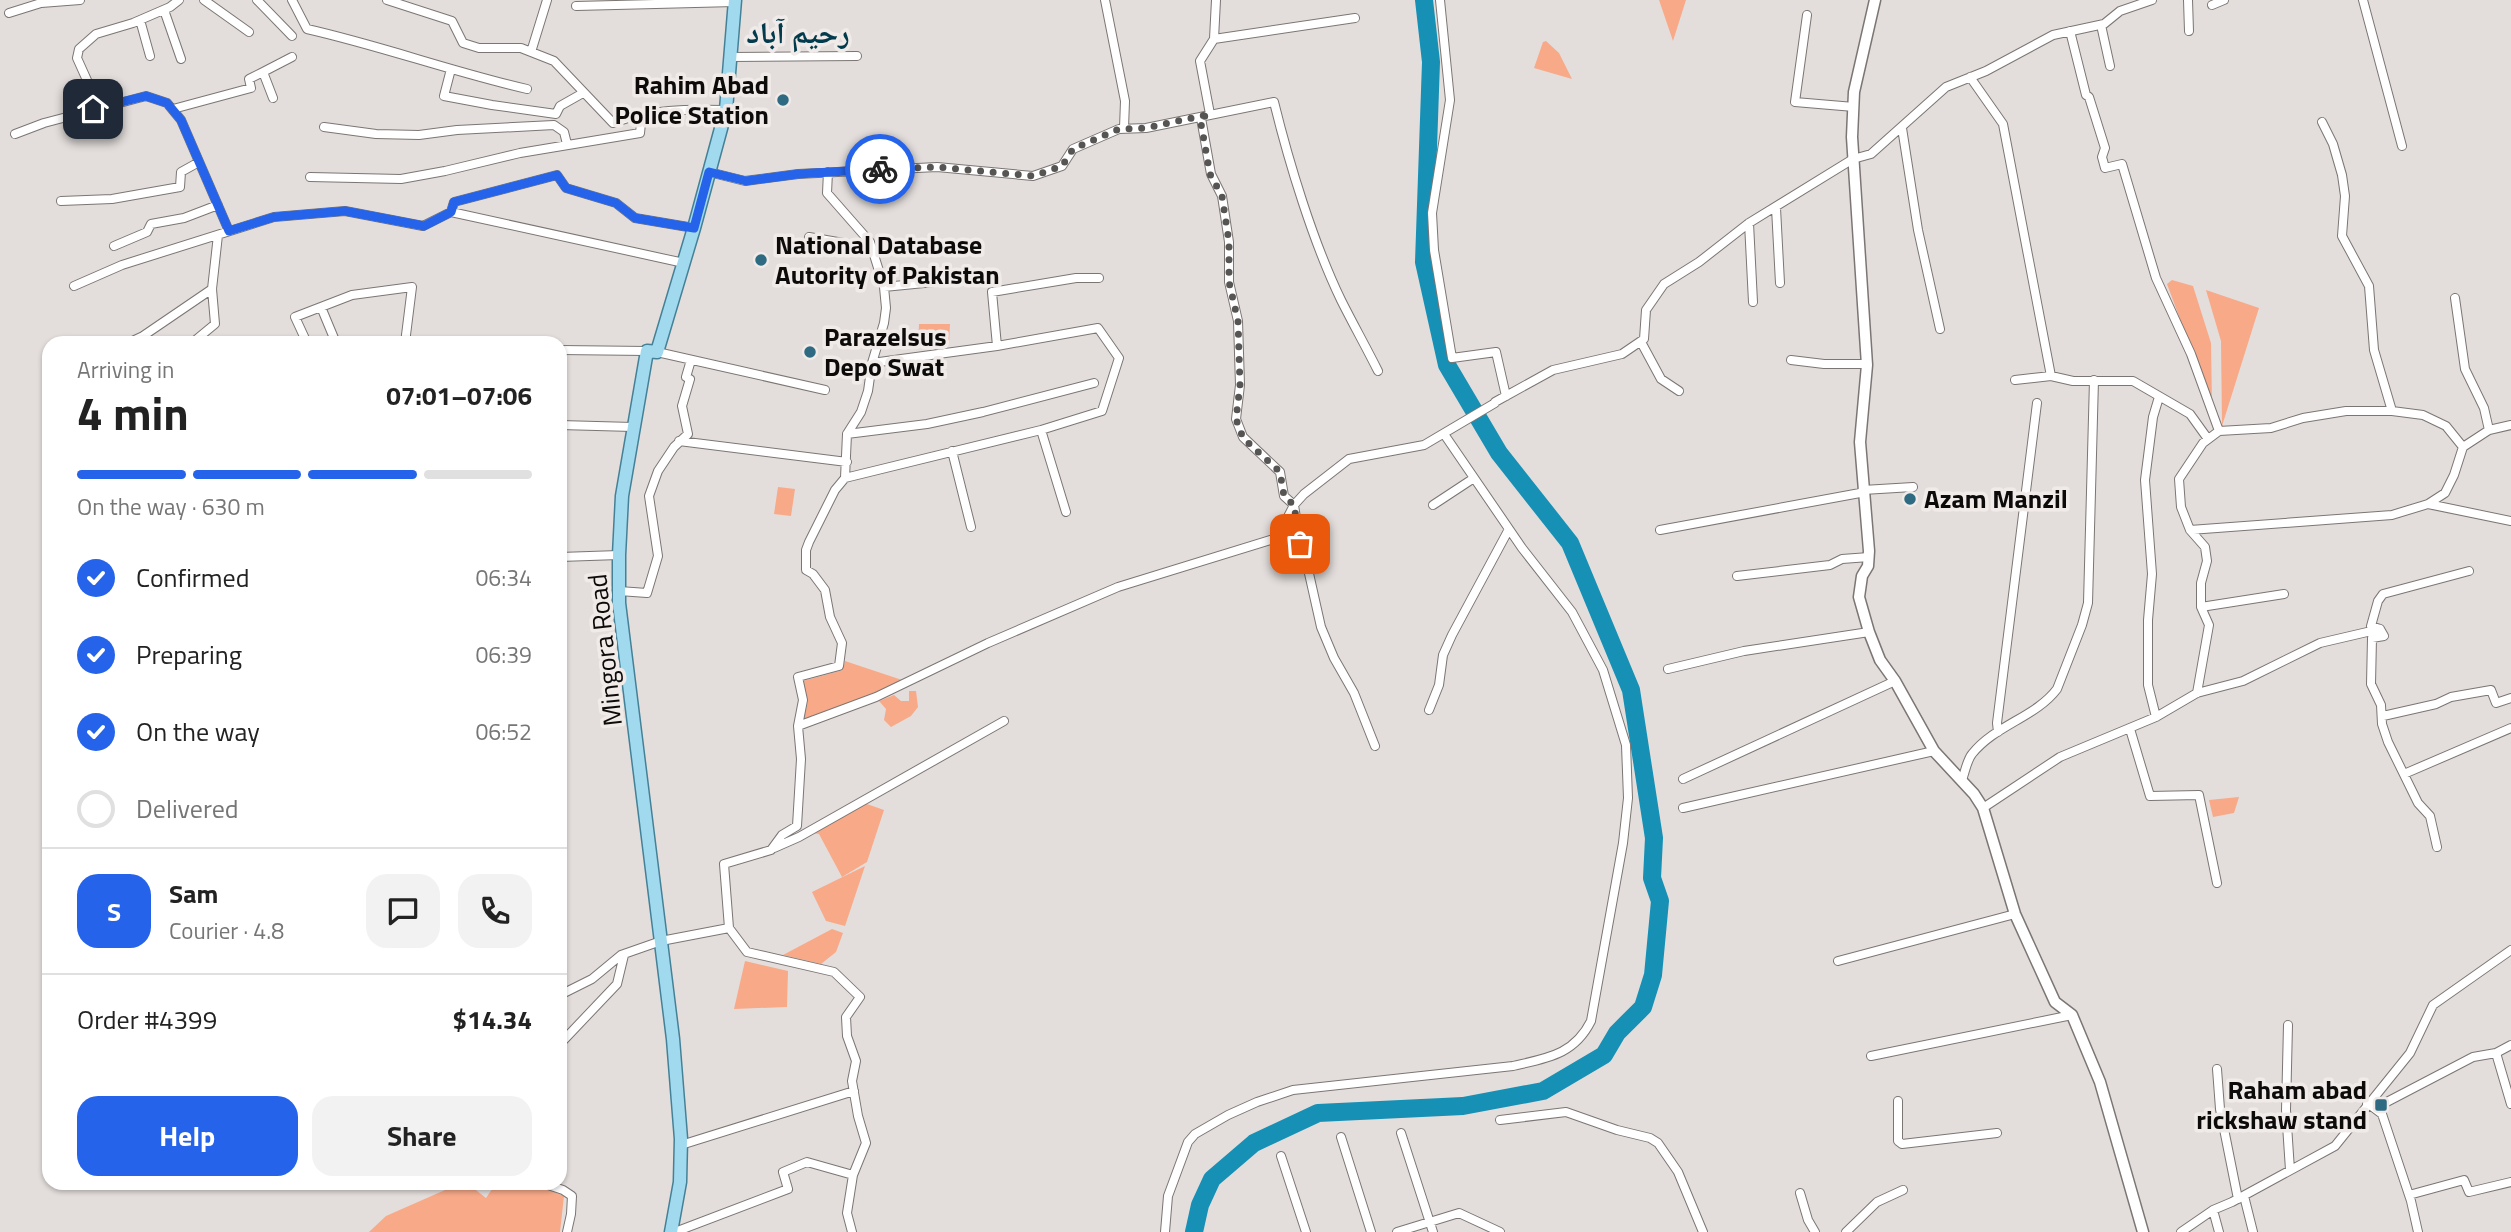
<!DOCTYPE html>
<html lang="en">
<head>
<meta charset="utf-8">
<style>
	body { margin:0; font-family:"Titillium Web","Noto Naskh Arabic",sans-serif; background:#f2f2f2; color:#222; height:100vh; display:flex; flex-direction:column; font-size:26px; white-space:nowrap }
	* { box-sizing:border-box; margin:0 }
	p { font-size:23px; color:#767676 }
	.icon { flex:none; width:38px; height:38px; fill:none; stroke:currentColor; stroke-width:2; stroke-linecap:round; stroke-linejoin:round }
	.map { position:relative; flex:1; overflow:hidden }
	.panel { position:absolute; left:42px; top:336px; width:525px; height:854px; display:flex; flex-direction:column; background:#fff; border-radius:21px; box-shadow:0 2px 5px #0004 }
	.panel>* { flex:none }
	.pin { position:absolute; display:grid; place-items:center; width:60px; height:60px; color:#fff; margin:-30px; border-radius:14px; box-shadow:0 4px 10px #0006 }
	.courier { position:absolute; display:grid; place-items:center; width:70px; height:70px; margin:-35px; border:5px solid #2563eb; border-radius:50%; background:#fff; color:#222; box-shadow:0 2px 9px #0007 }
	.headline em { font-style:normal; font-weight:700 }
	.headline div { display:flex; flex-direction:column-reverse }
	.headline { display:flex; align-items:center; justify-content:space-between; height:119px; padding:0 35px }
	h1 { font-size:46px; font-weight:700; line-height:52px }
	.bar { display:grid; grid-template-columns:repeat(4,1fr); gap:10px 7px; align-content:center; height:84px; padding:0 35px }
	.bar i { height:9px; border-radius:5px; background:#e0e0e0 }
	.bar .current { background:#2563eb }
	.bar p { grid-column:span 4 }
	.line { display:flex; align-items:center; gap:18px; padding:0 35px; border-top:2px solid #e0e0e0 }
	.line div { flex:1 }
	.round { display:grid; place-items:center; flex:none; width:74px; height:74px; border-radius:21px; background:#f2f2f2 }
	ol { padding:0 35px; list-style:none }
	li { display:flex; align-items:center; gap:21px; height:77px }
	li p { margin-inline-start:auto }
	li .icon { padding:7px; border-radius:50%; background:#2563eb; color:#fff; stroke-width:4 }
	li:last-child { color:#767676 }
	li i { width:38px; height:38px; border:4px solid #e0e0e0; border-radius:50% }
	.primary-button { display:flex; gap:14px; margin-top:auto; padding:14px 35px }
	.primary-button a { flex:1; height:80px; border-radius:21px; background:#2563eb; color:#fff; font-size:28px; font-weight:700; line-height:80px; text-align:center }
	.primary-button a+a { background:#f2f2f2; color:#222 }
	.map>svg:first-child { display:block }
	.green { fill:#f8a988 }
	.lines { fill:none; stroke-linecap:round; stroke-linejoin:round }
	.river { stroke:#1790b5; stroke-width:18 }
	.minor-casing { stroke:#7b7674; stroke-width:10 }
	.secondary-casing { stroke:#7b7674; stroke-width:13 }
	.primary-casing { stroke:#448197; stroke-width:15 }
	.minor { stroke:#fff; stroke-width:8 }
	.secondary { stroke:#fff; stroke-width:10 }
	.primary { stroke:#a1d9ee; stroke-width:12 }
	.done { stroke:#575554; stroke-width:7; stroke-dasharray:0 12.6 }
	.route { stroke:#2563eb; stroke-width:9 }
	.poi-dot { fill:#2e6b82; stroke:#f0ebe9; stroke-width:2.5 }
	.labels { text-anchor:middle; stroke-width:7; stroke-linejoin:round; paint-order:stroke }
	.poi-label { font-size:26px; font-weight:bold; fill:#0c0b0a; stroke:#f0ebe9; text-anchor:start }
	.street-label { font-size:26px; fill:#0c0b0a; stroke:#f0ebe9 }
	.quarter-label { font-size:30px; font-weight:bold; fill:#033b4c; stroke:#f0ebe9 }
</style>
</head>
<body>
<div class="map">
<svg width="2511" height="1232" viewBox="0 0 2511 1232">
	<rect width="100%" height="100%" fill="#e3dedc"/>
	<path class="green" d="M1659 0H1686L1673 41Z
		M1546 41 1559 53 1572 79 1534 68 1543 42Z
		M2172 280 2193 286 2211 343 2212 405 2167 284Z
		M2206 290 2259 308 2222 426 2221 341Z
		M919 324H950L949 343 918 344Z
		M778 487 795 489 791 516 774 514Z
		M845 661 902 680 877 694 803 722 808 701 803 681 843 670Z
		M909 691H916L918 707 911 716 891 727 884 720 886 709 879 701 894 695 901 701H909Z
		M2239 797 2234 813 2213 817 2209 800Z
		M864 803 884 810 867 862 842 877 819 834 813 833Z
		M865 866 845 926 826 921 812 892Z
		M832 929 843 933 836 952 821 964 783 955Z
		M745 961 788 971 787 1007 734 1009Z
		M461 1183H467L486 1198 496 1183H531L564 1196 560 1232H369L386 1216Z"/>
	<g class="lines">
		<path class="river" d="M1194 1232 1200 1205 1212 1179 1254 1143 1318 1113 1463 1106 1543 1091 1604 1055 1617 1033 1643 1007 1653 975 1660 901 1652 878 1654 838 1631 690 1570 543 1499 453 1447 365 1424 262 1431 62 1424 0"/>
		<defs>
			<path id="minor" d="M204 0 249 32
				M257 0 292 36
				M292 0 307 29C382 46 453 72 527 89
				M387 0 452 21 463 43 479 48H521L554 61 613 123C650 109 687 109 726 110
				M1105 0 1125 101 1124 128
				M1216 0 1214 39 1200 61 1210 114 1201 118 1211 174 1222 196 1229 242V282L1238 321 1240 385 1236 419 1243 437 1280 472 1284 496 1294 505 1300 544 1308 569 1321 627 1334 658 1354 693 1375 746
				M1440 0 1450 100 1432 213 1434 250 1452 358 1496 352 1506 396
				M2188 0 2189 31
				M2363 0 2402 146
				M2212 5 2224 0
				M576 6 735 2
				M164 10 181 59
				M9 13 41 3 80 0
				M1807 15 1795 102 1854 107
				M140 20 150 56
				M2101 25 2110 66
				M2070 31 2086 95 2089 97 2105 148 2102 157 2105 168 2122 164 2156 278 2191 354 2219 431
				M1214 39 1355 18
				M531 52 547 0
				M730 57 857 56
				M451 69 444 96 492 105 556 114 560 106 583 93
				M1970 77 2003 124 2051 376
				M95 98 77 58 79 49 96 34 133 23 170 7 179 0
				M273 98 263 72 292 57
				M173 109 251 88 249 79 263 72
				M2322 122 2333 144 2342 175 2345 196 2342 236 2369 286 2374 350 2392 411
				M324 127 376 134 419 135 457 130 554 125 564 132 567 144
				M1902 128 1918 230 1940 329
				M15 134 44 123 146 96 167 103 181 120 229 231
				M709 172 745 181 798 174 937 167 1033 176 1062 166 1073 149 1119 129 1146 128 1274 102C1289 163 1313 242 1341 300 1353 324 1366 347 1378 371
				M310 177 401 179 445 171 520 153 640 133 642 114
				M61 201 112 199 180 187 181 172 199 162
				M1776 208 1780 283
				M451 212 684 263
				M1749 223 1753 302
				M809 237 872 248
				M114 246 147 232 151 224 184 218 218 205
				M74 286 122 265 274 217 345 211 423 226 451 212 454 202 557 175 566 188 616 203 635 218 694 228
				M884 287 965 279
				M2455 298 2465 369 2484 408 2489 430
				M321 307 336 343
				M1641 342 1661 379 1679 391
				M128 343 143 336 212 289
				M192 343 215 324 212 289 218 235
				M307 343 295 317 352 295 412 287 405 343
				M997 346 992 292 1076 278H1099
				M560 350 647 351
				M657 352 825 390
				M1791 360 1824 364H1867
				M2015 380 2051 376 2073 381H2133L2190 414 2208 439
				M1495 402 1553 370 1622 354 1644 339 1646 310 1664 284 1699 262 1749 223 1853 159 1871 154 1946 87 1986 71 2053 35 2104 24 2120 11 2152 0
				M560 425 633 427
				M1041 430 1066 512
				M847 434 927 424 983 412 1094 383
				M679 441 847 462
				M952 451 971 527
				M845 478 1041 430 1102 411 1119 358 1098 328 997 346 872 363
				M2428 504 2511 521
				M1433 505 1474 478
				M1660 530 1860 493 1863 490 1913 487
				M2190 530 2392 515 2428 504 2445 493 2454 475 2463 447 2489 430 2511 425
				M560 557 619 555
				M1737 576 1830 565 1842 559 1869 557
				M619 591 647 593 658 556 649 496 658 471 674 447 688 434 682 406 690 379 686 377 691 360
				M2201 607 2284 594
				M2380 629 2384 636 2372 638 2371 684 2381 705 2382 724 2388 742 2418 803 2430 816 2437 847
				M2380 629 2371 626 2378 601 2383 594 2469 571
				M1668 669 1744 651 1869 632
				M2197 693 2209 625 2201 607V583L2207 561 2205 547 2190 530 2181 507 2179 479 2203 443 2219 431 2271 428 2303 418 2346 411H2392L2423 415 2446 426 2463 447
				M1429 710 1439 685 1443 655 1452 635 1509 529
				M2383 716 2436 704 2451 697 2491 690 2496 703 2511 698
				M2156 717 2148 685V620L2152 574 2145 480 2153 417 2159 397
				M798 726 803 700 798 677 839 666 842 643 830 617 825 590 813 574 806 570V550L809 542 835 490 845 478 847 434 861 412 868 391 872 363 884 323 886 308 884 287 870 242 827 193 828 172
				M2130 729 2150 796 2199 795 2217 883
				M1998 732 1997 723 2037 403
				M2404 774 2511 728
				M1683 779 1895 681
				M1962 780C1965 772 1967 760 1972 754 1995 725 2036 717 2057 689L2082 625 2088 603 2094 380
				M1683 808 1934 751
				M1983 808 2060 757 2156 717 2197 693 2243 681 2320 643 2380 629
				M774 848 799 837 1004 721
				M729 928 747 952 834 972 860 997 846 1017 847 1036 856 1061 852 1081 858 1116 866 1143 853 1175 847 1213 852 1232
				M1838 961 2015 914
				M560 995 592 979 621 955 661 941 729 928 724 864 771 850 782 835 797 826 801 759 798 726 876 697 988 643 1118 587 1277 538 1294 505 1304 494 1349 459 1424 445 1495 403
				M2288 1025 2286 1110 2290 1170
				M560 1044 617 984 624 955
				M2496 1053 2511 1104
				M1871 1056 2072 1015
				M2217 1069 2220 1109 2238 1199
				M1898 1101V1141L1902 1144 1997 1133
				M2367 1104 2381 1105 2473 1057 2496 1053 2511 1045
				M2370 1105 2382 1114 2411 1201 2418 1232
				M1500 1120 1566 1112 1617 1130 1650 1138 1658 1143 1678 1172 1703 1232
				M1401 1133 1433 1232
				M1341 1137 1371 1232
				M681 1145 854 1091
				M1281 1156 1306 1232
				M542 1183 563 1190 572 1196 571 1214 567 1232
				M1800 1193 1808 1220 1815 1232
				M2409 1195 2464 1180 2469 1192 2511 1182
				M2244 1196 2253 1232
				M2213 1210 2219 1232
				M675 1232 788 1189 783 1172 807 1162 853 1175
				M1165 1232 1168 1196 1188 1142 1195 1134 1228 1115 1257 1102 1293 1090 1513 1066C1547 1058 1574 1055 1591 1021L1623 843 1628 798 1626 745 1603 670 1572 612 1522 548 1444 434
				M1397 1232 1459 1213 1500 1232
				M1846 1232 1877 1202 1903 1190
				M2181 1232 2213 1210 2232 1202 2335 1146 2410 1053 2433 1005 2511 950"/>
			<path id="secondary" d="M1875 0 1854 92 1852 137 1867 365 1860 442 1869 551 1868 566 1862 576 1859 597 1869 632 1880 660 1895 681 1934 751 1974 794 1983 808 2015 914 2055 1002 2072 1015 2100 1082 2143 1232"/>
			<path id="primary" d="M671 1232 680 1182 681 1139 673 1039 619 603V555L622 496 647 351 657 352 694 228 726 110 735 0"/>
		</defs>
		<use href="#minor" class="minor-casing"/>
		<use href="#secondary" class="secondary-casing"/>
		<use href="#primary" class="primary-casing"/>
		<use href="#minor" class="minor"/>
		<use href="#secondary" class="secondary"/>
		<use href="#primary" class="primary"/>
	</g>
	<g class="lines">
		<path class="done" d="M880 169 937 167 1033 176 1062 166 1073 149 1119 129 1146 128 1210 114 1200 118 1210 174 1222 196 1229 242V282L1238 321 1240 385 1236 419 1243 438 1280 472 1284 496 1294 505 1300 544"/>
		<path class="route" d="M93 109 146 96 167 103 181 120 229 231 274 217 345 211 424 226 451 212 454 202 557 175 566 188 616 203 635 218 694 228 709 172 746 181 798 174 880 169"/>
	</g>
	<g class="poi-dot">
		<circle cx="783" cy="100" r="7"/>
		<circle cx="761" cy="260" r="7"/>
		<circle cx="810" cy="352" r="7"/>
		<circle cx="1910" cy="499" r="7"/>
		<rect x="2374" y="1098" width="14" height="14" rx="3.5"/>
	</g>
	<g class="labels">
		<g class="poi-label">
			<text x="769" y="94" text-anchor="end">Rahim Abad<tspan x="769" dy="30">Police Station</tspan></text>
			<text x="775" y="254">National Database<tspan x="775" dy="30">Autority of Pakistan</tspan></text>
			<text x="824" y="346">Parazelsus<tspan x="824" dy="30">Depo Swat</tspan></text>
			<text x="1924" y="508">Azam Manzil</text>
			<text x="2367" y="1099" text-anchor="end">Raham abad<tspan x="2367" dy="30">rickshaw stand</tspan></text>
		</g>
		<g class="street-label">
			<text transform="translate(605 650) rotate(-96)" y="9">Mingora Road</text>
		</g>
		<g class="quarter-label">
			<text x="798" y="43">رحیم آباد</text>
		</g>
	</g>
</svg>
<div class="pin" style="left:1300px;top:544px;background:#ea580c"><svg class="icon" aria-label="bag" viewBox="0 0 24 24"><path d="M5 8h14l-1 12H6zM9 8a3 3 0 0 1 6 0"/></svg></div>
<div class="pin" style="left:93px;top:109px;background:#1f2937"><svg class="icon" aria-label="home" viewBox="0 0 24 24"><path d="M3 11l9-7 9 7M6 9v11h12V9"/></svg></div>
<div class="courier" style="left:880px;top:169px"><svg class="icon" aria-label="bike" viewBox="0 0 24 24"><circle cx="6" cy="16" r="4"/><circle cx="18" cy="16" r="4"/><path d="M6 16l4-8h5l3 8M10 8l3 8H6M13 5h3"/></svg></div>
<section class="panel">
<div class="headline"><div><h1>4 min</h1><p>Arriving in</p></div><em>07:01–07:06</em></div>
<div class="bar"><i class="current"></i><i class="current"></i><i class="current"></i><i></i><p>On the way · 630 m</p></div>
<ol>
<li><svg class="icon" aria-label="check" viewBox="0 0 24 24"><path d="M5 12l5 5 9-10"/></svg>Confirmed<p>06:34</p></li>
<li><svg class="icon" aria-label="check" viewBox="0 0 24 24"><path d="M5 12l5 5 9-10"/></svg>Preparing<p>06:39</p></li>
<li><svg class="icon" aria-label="check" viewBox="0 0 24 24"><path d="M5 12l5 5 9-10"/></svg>On the way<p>06:52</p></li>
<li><i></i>Delivered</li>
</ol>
<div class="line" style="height:126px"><b class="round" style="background:#2563eb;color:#fff">S</b><div><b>Sam</b><p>Courier · 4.8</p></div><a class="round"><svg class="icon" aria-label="chat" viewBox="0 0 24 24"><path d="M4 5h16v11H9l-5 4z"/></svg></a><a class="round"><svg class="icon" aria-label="phone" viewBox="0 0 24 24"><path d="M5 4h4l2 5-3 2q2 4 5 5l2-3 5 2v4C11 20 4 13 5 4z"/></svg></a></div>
<div class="line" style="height:91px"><div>Order #4399</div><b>$14.34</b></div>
<div class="primary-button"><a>Help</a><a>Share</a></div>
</section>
</div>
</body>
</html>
